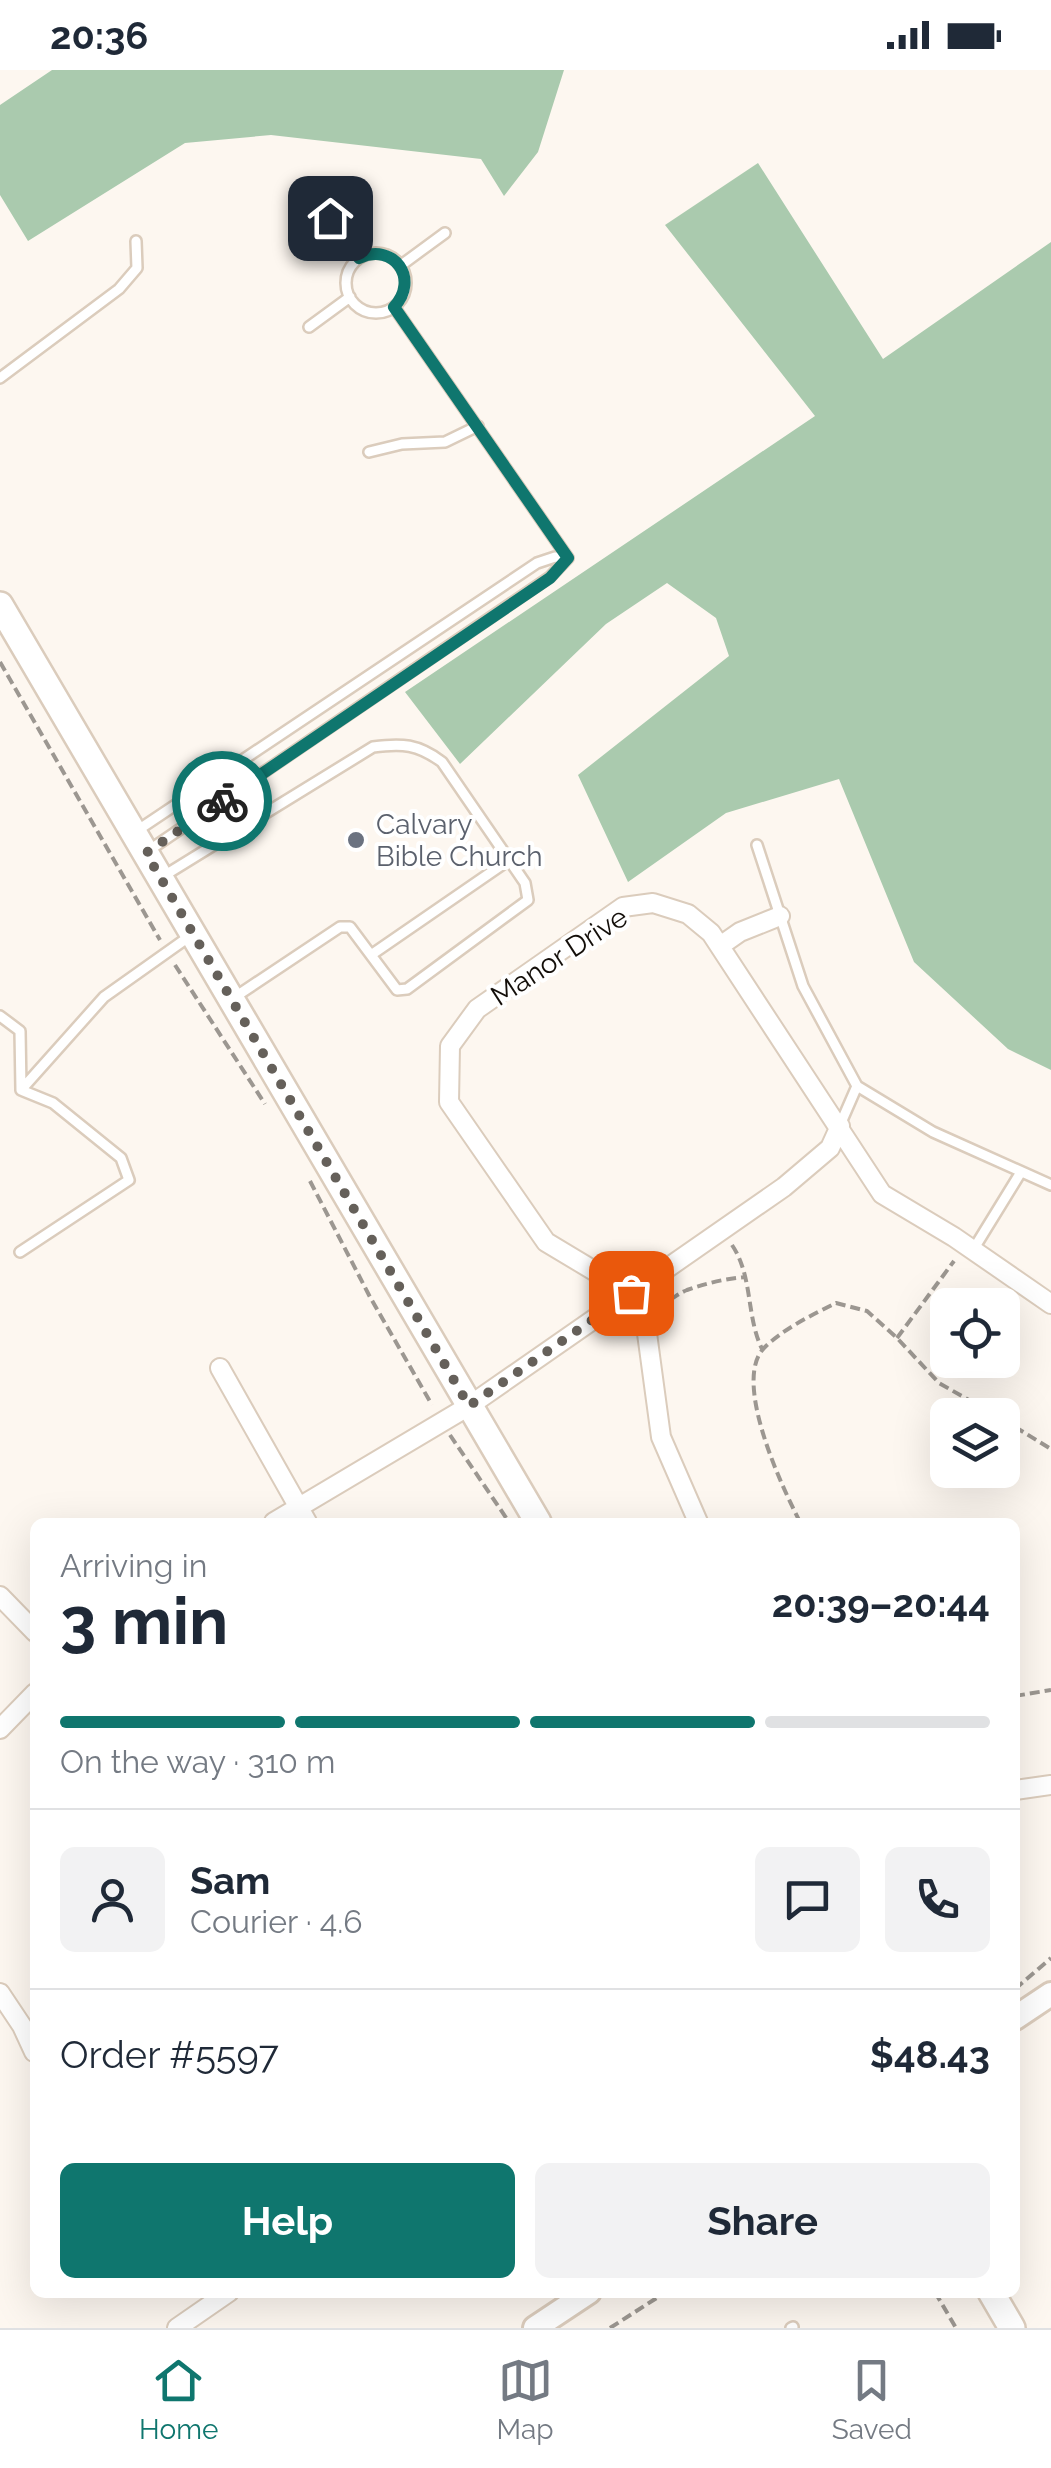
<!DOCTYPE html>
<html lang="en">
<head>
<meta charset="utf-8">
<style>
	body { margin:0; font-family:Raleway,sans-serif; background:#f2f2f3; color:#1f2937; height:100vh; display:flex; flex-direction:column; font-size:38px; white-space:nowrap }
	* { box-sizing:border-box; margin:0 }
	p { font-size:32px; color:#747a83 }
	.icon { flex:none; width:55px; height:55px; fill:none; stroke:currentColor; stroke-width:2; stroke-linecap:round; stroke-linejoin:round }
	.map { position:relative; flex:1; overflow:hidden }
	.panel { position:absolute; left:30px; top:1448px; width:990px; height:780px; display:flex; flex-direction:column; background:#fff; border-radius:15px; box-shadow:0 10px 40px #0002 }
	.panel>* { flex:none }
	.controls { position:absolute; left:930px; top:1218px; display:grid; gap:20px }
	.controls a { display:grid; place-items:center; width:90px; height:90px; border-radius:15px; background:#fff; box-shadow:0 10px 40px #0002; font-size:50px }
	.pin { position:absolute; display:grid; place-items:center; width:85px; height:85px; color:#fff; margin:-42px; border-radius:20px; box-shadow:0 5px 15px #0006 }
	.courier { position:absolute; display:grid; place-items:center; width:100px; height:100px; margin:-50px; border:8px solid #0f766e; border-radius:50%; background:#fff; color:#222; box-shadow:0 2px 12px #0007 }
	.headline em { font-style:normal; font-weight:700 }
	.headline div { display:flex; flex-direction:column-reverse }
	.headline { display:flex; align-items:center; justify-content:space-between; height:170px; padding:0 30px }
	h1 { font-size:65px; font-weight:700; line-height:75px }
	.bar { display:grid; grid-template-columns:repeat(4,1fr); gap:15px 10px; align-content:center; height:120px; padding:0 30px }
	.bar i { height:12px; border-radius:8px; background:#e0e1e3 }
	.bar .current { background:#0f766e }
	.bar p { grid-column:span 4 }
	.line { display:flex; align-items:center; gap:25px; padding:0 30px; border-top:2px solid #e0e1e3 }
	.line div { flex:1 }
	.round { display:grid; place-items:center; flex:none; width:105px; height:105px; border-radius:15px; background:#f2f2f3 }
	.primary-button { display:flex; gap:20px; margin-top:auto; padding:20px 30px }
	.primary-button a { flex:1; height:115px; border-radius:15px; background:#0f766e; color:#fff; font-size:40px; font-weight:700; line-height:115px; text-align:center }
	.primary-button a+a { background:#f2f2f3; color:#1f2937 }
	.status { display:flex; justify-content:space-between; align-items:center; height:70px; padding:0 50px; background:#fff; direction:ltr }
	.status svg { height:28px; fill:currentColor }
	.tabs { display:flex; justify-content:space-around; align-items:center; height:140px; border-top:2px solid #e0e1e3; background:#fff; font-size:28px; color:#747a83 }
	.tabs a { display:grid; justify-items:center; gap:5px }
	.tabs .current { color:#0f766e }
	.map>svg:first-child { display:block }
	.forest { fill:#aacaae }
	.lines { fill:none; stroke-linecap:round; stroke-linejoin:round }
	.service-casing { stroke:#dbccbc; stroke-width:14 }
	.minor-casing { stroke:#dbccbc; stroke-width:22 }
	.tertiary-casing { stroke:#dbccbc; stroke-width:28 }
	.secondary-casing { stroke:#dbccbc; stroke-width:30 }
	.path { stroke:#9c9791; stroke-width:4; stroke-dasharray:10 5; stroke-linecap:butt }
	.service { stroke:#fff; stroke-width:9 }
	.minor { stroke:#fff; stroke-width:18 }
	.tertiary { stroke:#fff; stroke-width:22 }
	.secondary { stroke:#fff; stroke-width:25 }
	.done { stroke:#65605a; stroke-width:10; stroke-dasharray:0 18 }
	.route { stroke:#0f766e; stroke-width:12 }
	.worship-dot { fill:#6b7280; stroke:#fff; stroke-width:4 }
	.labels { text-anchor:middle; stroke-width:8; stroke-linejoin:round; paint-order:stroke }
	.worship-label { font-size:28px; fill:#5b616d; stroke:#fff; text-anchor:start }
	.street-label { font-size:28px; fill:#130e09; stroke:#fff }
</style>
</head>
<body>
<div class="status"><b>20:36</b><svg viewBox="0 0 49 12"><path d="M0 12V9h3v3zM5 12V6h3v6zM10 12V3h3v9zM15 12V0h3v12zM26 1h20v11H26zM47 4h2v5h-2z"/></svg></div>
<div class="map">
<svg width="1051" height="2258" viewBox="0 0 1051 2258">
	<rect width="100%" height="100%" fill="#fdf7f0"/>
	<path class="forest" d="M52 0H564L538 82 504 126 481 89 271 65 185 73 28 171 0 125V35Z
		M758 93 883 289 1051 172V1000L1008 979 914 892 839 709 726 743 628 812 578 705 729 586 716 548 667 513 606 554 460 694 405 622 815 346 665 155Z"/>
	<g class="lines">
		<defs>
			<path id="service" d="M330 148 359 188
				M346 213a30 30 0 1 1 60 0a30 30 0 1 1-60 0Z
				M400 196 445 163
				M394 237 568 488
				M309 257 350 227
				M0 308 119 219 137 198 136 171
				M369 382 402 374 445 372 478 356
				M138 760 537 493 555 487 568 488
				M757 775 803 916 857 1016 933 1062 1051 1115
				M148 781 550 507 568 488
				M162 807 373 677C402 673 418 674 442 692L525 813 528 830 407 919 397 920 350 857H340L232 929
				M371 885 509 790
				M0 946 20 961 21 1020
				M21 1020 104 927 190 866
				M840 1055 857 1016
				M973 1180 1021 1102
				M20 1182 129 1110 121 1088 53 1033 21 1020
				M791 2258 793 2257"/>
			<path id="minor" d="M720 876 740 862 780 846
				M220 1298 307 1452
				M274 1452 469 1336 784 1117 830 1078 840 1056
				M698 1452 661 1367 646 1256 631 1223 546 1172 449 1032 450 976 477 939 623 837 653 833 688 844 711 863 882 1124 954 1167 1051 1234
				M0 1526 35 1562
				M0 1659 35 1623
				M1015 1720 1051 1715
				M0 1923 22 1956 34 1982
				M177 2258 229 2222"/>
			<path id="tertiary" d="M1015 1948 1051 1924
				M535 2258 589 2222"/>
			<path id="secondary" d="M0 535 538 1452
				M991 2222 1012 2258"/>
		</defs>
		<use href="#service" class="service-casing"/>
		<use href="#minor" class="minor-casing"/>
		<use href="#tertiary" class="tertiary-casing"/>
		<use href="#secondary" class="secondary-casing"/>
		<path class="path" d="M0 592 160 870
			M175 895 265 1034
			M310 1111 370 1227 432 1335
			M732 1175C753 1206 746 1246 762 1279
			M656 1234C669 1233 675 1225 687 1220 707 1213 724 1209 745 1207
			M897 1268 954 1191
			M1002 1349 1051 1379
			M450 1365 509 1452
			M800 1452C782 1417 732 1311 764 1278 783 1259 812 1245 836 1233L867 1241 897 1268 939 1313 995 1345
			M1015 1626 1051 1620
			M1015 1919 1051 1888
			M935 2222 956 2258
			M610 2258 666 2222"/>
		<use href="#service" class="service"/>
		<use href="#minor" class="minor"/>
		<use href="#tertiary" class="tertiary"/>
		<use href="#secondary" class="secondary"/>
	</g>
	<g class="lines">
		<path class="done" d="M222 731 146 783 469 1336 631 1223"/>
		<path class="route" d="M222 731 550 508 568 488 394 237C420 209 394 172 359 188L330 148"/>
	</g>
	<circle class="worship-dot" cx="356" cy="770" r="10"/>
	<g class="labels">
		<g class="worship-label">
			<text x="376" y="764">Calvary<tspan x="376" dy="32">Bible Church</tspan></text>
		</g>
		<g class="street-label">
			<text transform="translate(559 886) rotate(-33)" y="10">Manor Drive</text>
		</g>
	</g>
</svg>
<div class="controls">
<a><svg class="icon" aria-label="locate" viewBox="0 0 24 24"><circle cx="12" cy="12" r="6"/><path d="M12 2v4M12 18v4M2 12h4M18 12h4"/></svg></a>
<a><svg class="icon" aria-label="layers" viewBox="0 0 24 24"><path d="M12 4l9 5-9 5-9-5zM3 14l9 5 9-5"/></svg></a>
</div>
<div class="pin" style="left:631px;top:1223px;background:#ea580c"><svg class="icon" aria-label="bag" viewBox="0 0 24 24"><path d="M5 8h14l-1 12H6zM9 8a3 3 0 0 1 6 0"/></svg></div>
<div class="pin" style="left:330px;top:148px;background:#1f2937"><svg class="icon" aria-label="home" viewBox="0 0 24 24"><path d="M3 11l9-7 9 7M6 9v11h12V9"/></svg></div>
<div class="courier" style="left:222px;top:731px"><svg class="icon" aria-label="bike" viewBox="0 0 24 24"><circle cx="6" cy="16" r="4"/><circle cx="18" cy="16" r="4"/><path d="M6 16l4-8h5l3 8M10 8l3 8H6M13 5h3"/></svg></div>
<section class="panel">
<div class="headline"><div><h1>3 min</h1><p>Arriving in</p></div><em>20:39–20:44</em></div>
<div class="bar"><i class="current"></i><i class="current"></i><i class="current"></i><i></i><p>On the way · 310 m</p></div>
<div class="line" style="height:180px"><a class="round"><svg class="icon" aria-label="person" viewBox="0 0 24 24"><circle cx="12" cy="8" r="4"/><path d="M4 21q1-7 8-7t8 7"/></svg></a><div><b>Sam</b><p>Courier · 4.6</p></div><a class="round"><svg class="icon" aria-label="chat" viewBox="0 0 24 24"><path d="M4 5h16v11H9l-5 4z"/></svg></a><a class="round"><svg class="icon" aria-label="phone" viewBox="0 0 24 24"><path d="M5 4h4l2 5-3 2q2 4 5 5l2-3 5 2v4C11 20 4 13 5 4z"/></svg></a></div>
<div class="line" style="height:130px"><div>Order #5597</div><b>$48.43</b></div>
<div class="primary-button"><a>Help</a><a>Share</a></div>
</section>
</div>
<nav class="tabs">
<a class="current"><svg class="icon" aria-label="home" viewBox="0 0 24 24"><path d="M3 11l9-7 9 7M6 9v11h12V9"/></svg>Home</a>
<a><svg class="icon" aria-label="map" viewBox="0 0 24 24"><path d="M3 6l6-2 6 2 6-2v14l-6 2-6-2-6 2zM9 4v14M15 6v14"/></svg>Map</a>
<a><svg class="icon" aria-label="saved" viewBox="0 0 24 24"><path d="M7 4h10v16l-5-4-5 4z"/></svg>Saved</a>
</nav>
</body>
</html>
